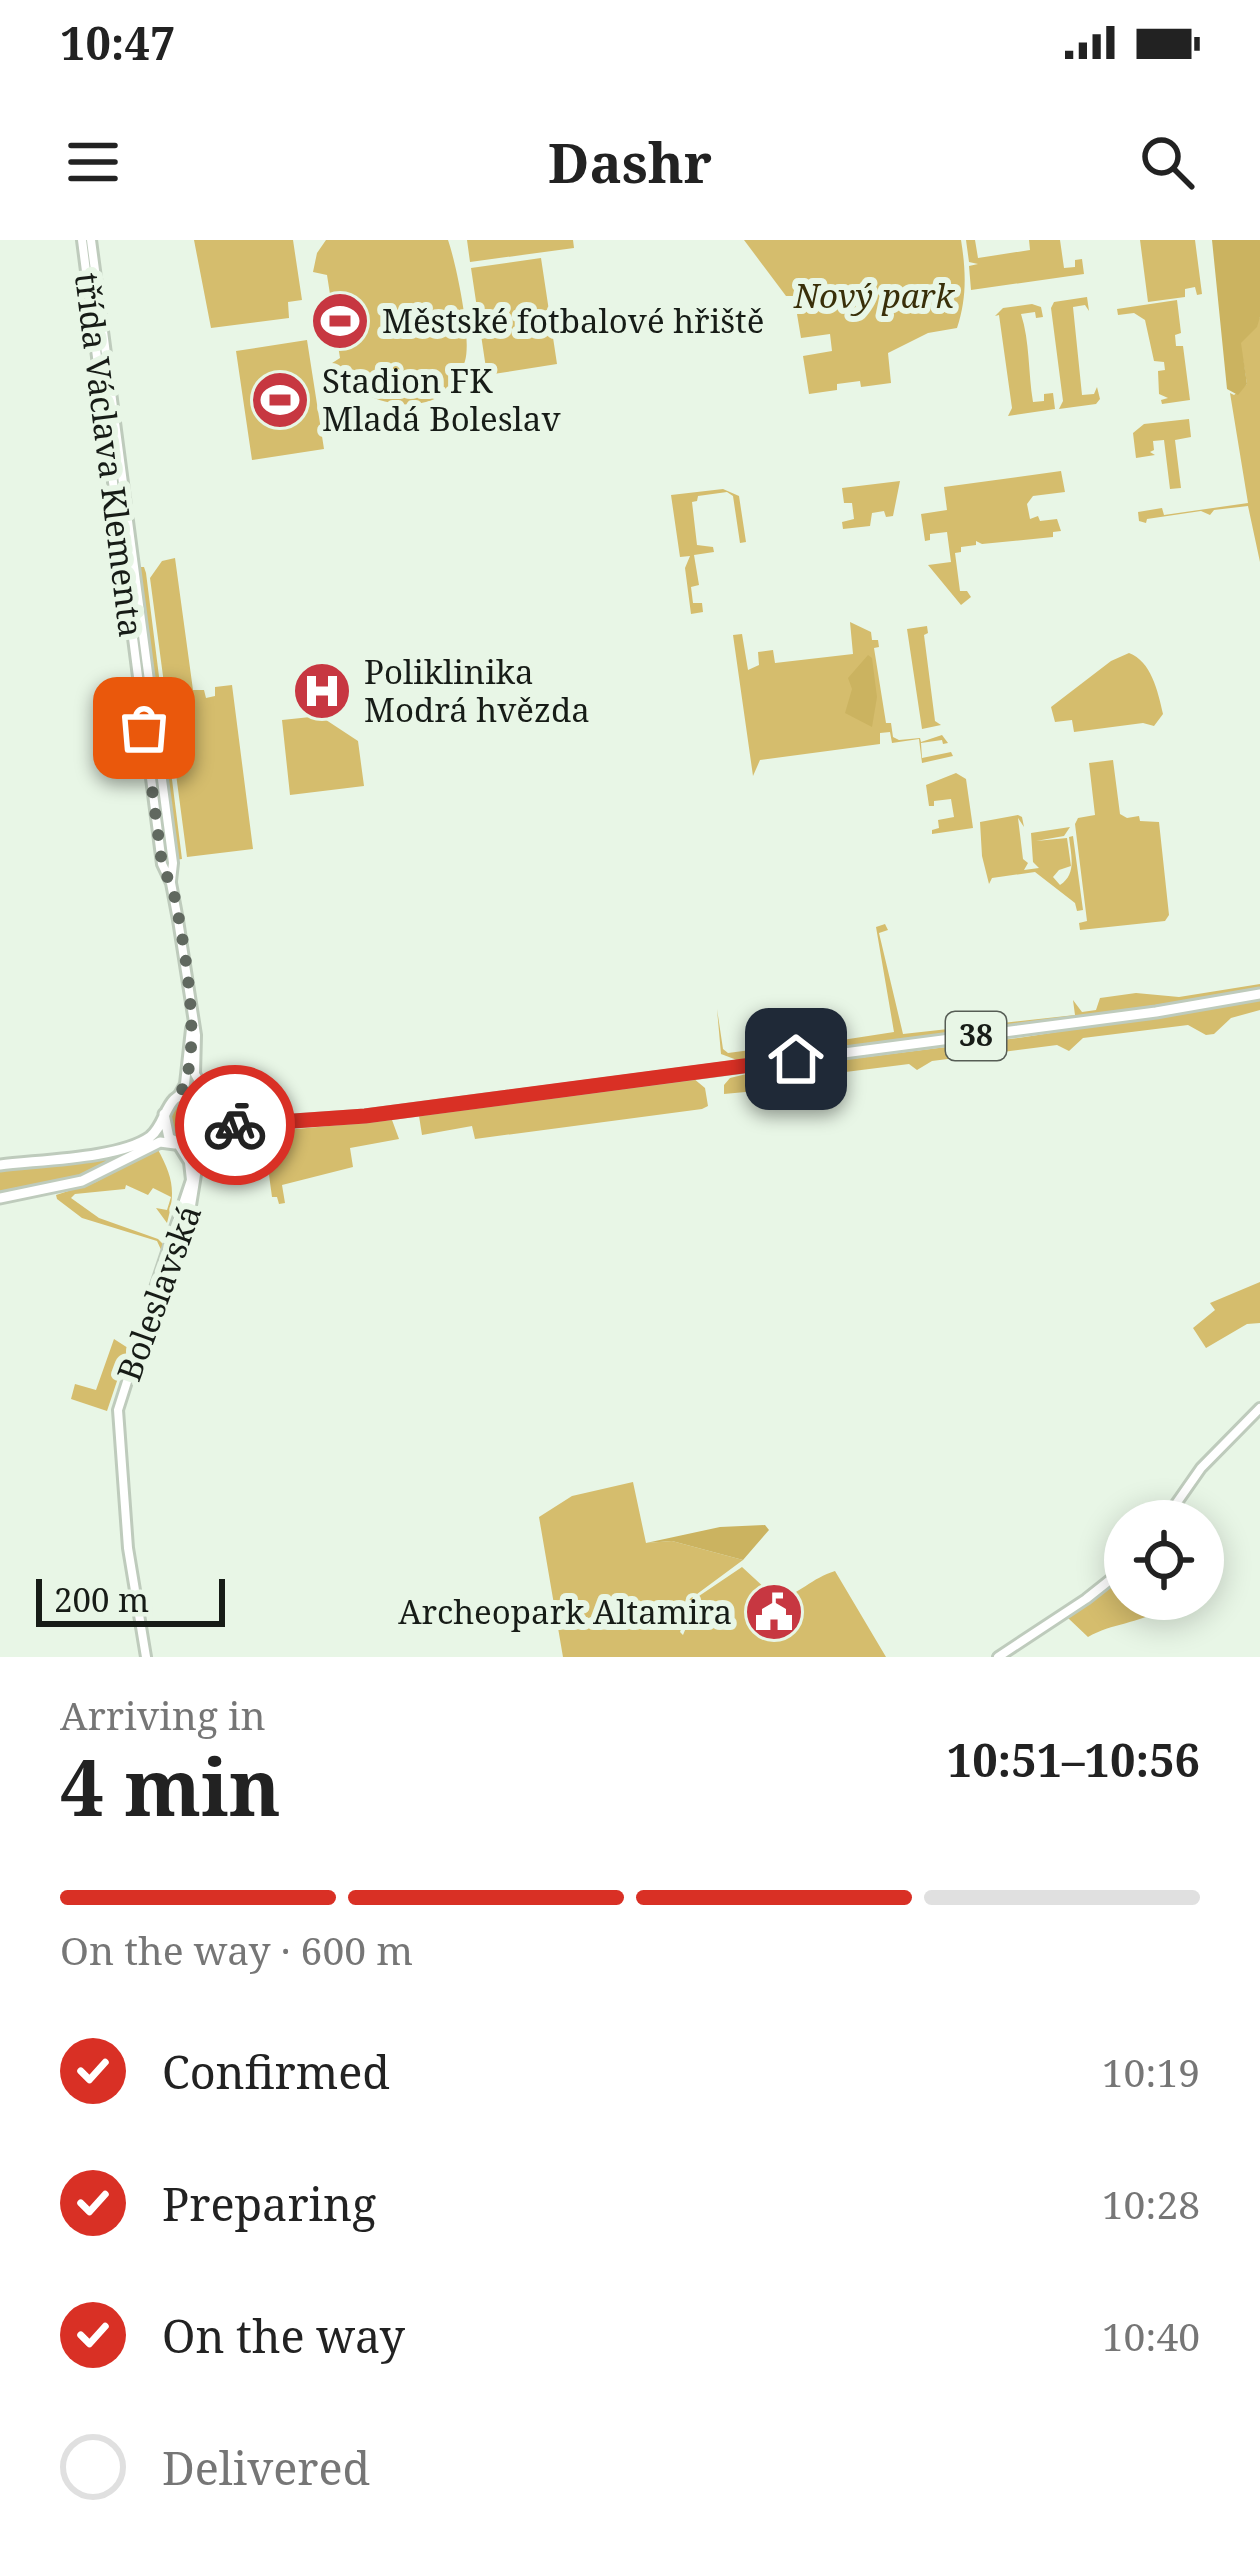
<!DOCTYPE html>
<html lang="en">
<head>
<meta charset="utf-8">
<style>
	body { margin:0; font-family:"Noto Serif",serif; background:#f6f6f6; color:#222; height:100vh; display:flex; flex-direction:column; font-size:45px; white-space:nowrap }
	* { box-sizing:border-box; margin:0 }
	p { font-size:39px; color:#767676 }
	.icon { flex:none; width:66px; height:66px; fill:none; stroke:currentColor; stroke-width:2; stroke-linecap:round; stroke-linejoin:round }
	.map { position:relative; height:1417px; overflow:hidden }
	.panel { display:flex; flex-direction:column; background:#fff; flex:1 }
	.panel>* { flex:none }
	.buttons { position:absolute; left:1104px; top:1260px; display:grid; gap:24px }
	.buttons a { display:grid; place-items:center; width:120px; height:120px; border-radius:50%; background:#fff; box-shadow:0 6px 30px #0003; font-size:60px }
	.scale { position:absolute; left:36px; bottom:30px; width:189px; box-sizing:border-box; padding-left:12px; border:6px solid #171c17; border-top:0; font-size:33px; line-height:42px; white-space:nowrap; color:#171c17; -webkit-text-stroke:9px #e8f6e6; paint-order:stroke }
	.pin { position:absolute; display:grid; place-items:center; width:102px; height:102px; color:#fff; margin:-51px; border-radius:24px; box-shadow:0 6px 18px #0006 }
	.courier { position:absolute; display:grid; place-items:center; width:120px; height:120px; margin:-60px; border:9px solid #d93025; border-radius:50%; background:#fff; color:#222; box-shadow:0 3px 15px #0007 }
	.head em { font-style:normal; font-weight:700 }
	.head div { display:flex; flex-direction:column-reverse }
	.head { display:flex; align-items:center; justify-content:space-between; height:204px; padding:0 60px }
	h1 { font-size:78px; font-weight:700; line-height:90px }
	.bar { display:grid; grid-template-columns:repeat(4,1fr); gap:18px 12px; align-content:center; height:144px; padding:0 60px }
	.bar i { height:15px; border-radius:9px; background:#e0e0e0 }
	.bar .active { background:#d93025 }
	.bar p { grid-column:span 4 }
	ol { padding:0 60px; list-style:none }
	li { display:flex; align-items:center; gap:36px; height:132px }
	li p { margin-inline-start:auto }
	li .icon { padding:12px; border-radius:50%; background:#d93025; color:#fff; stroke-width:4 }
	li:last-child { color:#767676 }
	li i { width:66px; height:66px; border:6px solid #e0e0e0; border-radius:50% }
	.status { display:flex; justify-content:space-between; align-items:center; height:84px; padding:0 60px; background:#fff; direction:ltr }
	.status svg { height:33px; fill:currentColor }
	header { display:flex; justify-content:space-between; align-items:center; height:156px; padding:0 60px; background:#fff; font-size:54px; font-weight:700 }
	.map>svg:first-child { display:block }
	.green { fill:#d5bd6d }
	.forest { fill:#cbb360 }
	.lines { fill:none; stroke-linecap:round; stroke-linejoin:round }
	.secondary-casing { stroke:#becbbc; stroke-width:14 }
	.primary-casing { stroke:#becbbc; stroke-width:15 }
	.secondary { stroke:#fff; stroke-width:8 }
	.primary { stroke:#fff; stroke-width:9 }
	.done { stroke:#60685f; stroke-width:12; stroke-dasharray:0 21.6 }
	.route { stroke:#d93025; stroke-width:15 }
	.labels { text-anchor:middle; stroke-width:12; stroke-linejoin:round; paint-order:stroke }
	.shield { fill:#e8f6e6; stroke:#565d55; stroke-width:3 }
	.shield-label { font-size:30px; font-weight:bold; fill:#171c17 }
	.park-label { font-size:33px; font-style:italic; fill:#392f09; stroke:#e8f6e6 }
	.poi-label { font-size:33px; fill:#171c17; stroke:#e8f6e6; text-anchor:start }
	.street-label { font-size:33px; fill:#171c17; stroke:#e8f6e6 }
</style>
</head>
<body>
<div class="status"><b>10:47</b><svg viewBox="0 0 49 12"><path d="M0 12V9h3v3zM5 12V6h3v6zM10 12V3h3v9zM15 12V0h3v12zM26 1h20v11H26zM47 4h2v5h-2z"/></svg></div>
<header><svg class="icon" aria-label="menu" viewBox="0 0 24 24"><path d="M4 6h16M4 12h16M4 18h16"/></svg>Dashr<svg class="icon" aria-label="search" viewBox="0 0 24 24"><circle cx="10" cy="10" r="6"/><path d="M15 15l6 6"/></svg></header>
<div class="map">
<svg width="1260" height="1417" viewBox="0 0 1260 1417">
	<rect width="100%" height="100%" fill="#e8f6e6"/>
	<path class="green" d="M194 0H293L302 60 288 62 289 78 211 88Z
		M326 0H448C456 23 472 98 465 121 446 188 360 168 329 125L340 118 327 35 313 32 317 13Z
		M467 0H573L574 8 470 22Z
		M744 0H961C966 31 967 58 957 88L928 93 888 113 891 143 861 147 860 141 837 144V150L809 154 803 116 832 111 830 94 801 98 794 56H786Z
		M966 0H975L978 18 1030 10 1029 0H1060L1064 28 1075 27V20L1082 19 1084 34 971 50 969 26 978 24 969 22Z
		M1140 0H1195L1202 54 1197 55 1195 47 1185 49V57L1148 62Z
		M541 18 557 124 487 135 471 28Z
		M1087 57 1089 71 1085 65 1073 67 1082 155 1094 154 1097 147 1100 159 1096 164 1059 169 1063 161 1051 68 1054 62Z
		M1177 60 1181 93 1175 95 1176 106H1183L1190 160 1162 164 1161 160 1168 158 1159 154 1158 131 1165 130 1164 122 1154 121 1145 80 1134 73 1118 75 1117 69Z
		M1032 64 1041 67 1043 77 1036 78 1035 72 1021 74C1030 102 1028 132 1033 162L1044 161V154L1053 153 1055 169 1008 176 1012 168 999 75 995 76 1003 68Z
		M1260 77V322L1248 266 1214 270 1210 275 1201 271 1147 279 1146 283 1139 281 1138 272 1162 268 1164 275 1248 263 1230 153 1234 155 1247 144 1240 103Z
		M307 100 324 209 252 220 236 111Z
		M1189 179 1191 197 1175 200 1181 248 1170 249 1164 200 1153 201 1154 210 1150 212 1155 215 1136 218 1133 193 1144 184Z
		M1061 231 1065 252 1033 256 1027 264 1030 279 1038 276 1040 281 1057 279 1061 291 1053 292V297L982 304 976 301V305L961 307V312L955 313 960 351H967L971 357 961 365 928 325 951 322 947 292 930 294V300L925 301 921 274 947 270 944 247Z
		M900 241 893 276 886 277 884 271 872 273 870 286 843 289 842 282 854 279 852 263H844L842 248Z
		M723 249 739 256 746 302 740 303 733 256 727 252 698 256 697 261 692 262 697 305 713 307 714 312 694 315 699 345 691 347 693 363H702L703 372 691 374 685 328 690 316 680 317 671 255Z
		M175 318 193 450H204L206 458 215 456V447L232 445 253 609 187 617 150 338 162 321Z
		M137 327H144L146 333 182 619 175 620Z
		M850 382 871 392 872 400H878L879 407 874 408 886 483H891L893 497 899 500 920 498 921 502 942 495 948 503 943 504 942 500 921 503 922 518 951 512 953 516 922 523 919 499 892 503 890 492 880 493V504L760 520 753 536 733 395 742 394 748 430 759 425 758 412 773 410 775 423 853 414Z
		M927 386 928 393 924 395 935 481 941 485 922 489 907 389Z
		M1129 413C1151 421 1158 451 1163 474L1154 486 1143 483 1074 492 1072 480 1055 482 1051 467 1111 421Z
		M320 476 358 501 364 546 290 555 282 480Z
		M1113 520 1120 574 1127 578 1139 576 1140 581 1159 582 1169 675 1165 681 1080 690 1079 683 1087 681 1075 584 1078 578 1095 575 1089 523Z
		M956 533 966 539 973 588 932 594V590L939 588 938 580 954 577 951 559 934 561V566H929L926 545Z
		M1018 575 1022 577 1024 587 1018 578 1023 619 1028 623 1024 630 1039 628 1033 622 1031 593 1070 587 1064 596 1036 601 1067 598 1071 626 1059 630 1053 637 1060 645C1077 634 1071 615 1069 597L1073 596 1083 670 1077 671 1075 663 1035 632 992 638 989 644 982 616 980 582Z
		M885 684 888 690 879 693 903 794 1075 775 1073 760 1082 772 1096 770 1100 758 1136 753 1179 757 1260 744V749L1025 785 737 820 721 814 717 769 723 809 728 813 788 805V800L796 799 797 807 894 792 876 687Z
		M1260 760V770L1231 778 1214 794 1206 795 1188 785 1083 798 1069 811 1057 805 932 821 917 830 909 824 774 841 770 837 773 859H769L766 850 724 854V845L730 838 763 830 1025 797Z
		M693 838 705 848 708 866 702 869 475 899 472 886 422 895 419 876Z
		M169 881a23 23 0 1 1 46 0a23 23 0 1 1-46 0Z
		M392 880 399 899 350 908 353 927 282 945 285 963 279 964 277 957H272L267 920 264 916 251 918 253 893Z
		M152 898 87 935 0 954V928L112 913Z
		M157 908C173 937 176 951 167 983L156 968 167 970 171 957 153 948 148 955 126 945 125 949 75 954 71 958 99 978 158 999 164 1005 163 1014 157 1001 82 978 57 959 56 955 96 942Z
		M1260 1042V1083L1247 1084 1206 1108 1193 1088 1215 1070 1210 1063Z
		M114 1099 128 1108 107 1171 71 1159 75 1144 96 1150Z
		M633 1242 646 1303 672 1301 743 1320 693 1357 680 1392 683 1395 699 1356 742 1327 778 1360C799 1354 812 1338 835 1331L886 1417H563L539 1277 572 1256Z
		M1118 1340 1125 1341V1359H1152L1162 1369C1138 1384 1112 1383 1088 1397L1068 1378Z"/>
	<path class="forest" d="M1212 0H1260V77L1257 87 1241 103 1247 144 1238 155 1227 149Z
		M868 415 872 418 877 457 872 487 845 473 852 449 848 438Z
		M765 1285 769 1290 743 1320 672 1301 646 1303 720 1287Z"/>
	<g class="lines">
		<defs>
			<path id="secondary" d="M82 0 162 624 171 643 178 680 196 795 195 834 208 857
				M91 0 173 623 171 641
				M179 855 185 844 191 789
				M152 1057 191 940 189 922 179 906
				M1164 1281 1201 1228 1260 1168
				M146 1417 128 1308 118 1170 145 1085 188 984 199 916 207 905
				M998 1417 1086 1359 1125 1328"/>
			<path id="primary" d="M164 874 169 898 191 909 205 906 236 885 365 876 1156 772 1260 754
				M0 925C38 920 119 919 150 897 168 883 164 851 194 853 214 854 220 877 241 881
				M0 958 82 941 160 902 175 904"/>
		</defs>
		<use href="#secondary" class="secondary-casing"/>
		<use href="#primary" class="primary-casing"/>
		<use href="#secondary" class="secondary"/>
		<use href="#primary" class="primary"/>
	</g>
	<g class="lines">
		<path class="done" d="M144 488 162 624C165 634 170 641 173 650 183 694 206 821 178 856 198 848 215 857 220 878L214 898 235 885"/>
		<path class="route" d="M235 885 365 876 796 819"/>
	</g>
	<defs>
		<symbol id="stadium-disc" viewBox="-11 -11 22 22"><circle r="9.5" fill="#c73741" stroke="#e8f6e6"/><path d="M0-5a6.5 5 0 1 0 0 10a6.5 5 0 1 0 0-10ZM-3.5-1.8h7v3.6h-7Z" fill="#fff"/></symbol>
		<symbol id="hospital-disc" viewBox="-11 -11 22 22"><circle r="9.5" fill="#c73741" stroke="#e8f6e6"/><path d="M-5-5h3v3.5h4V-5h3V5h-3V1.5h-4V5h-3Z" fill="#fff"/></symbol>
		<symbol id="civic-disc" viewBox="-11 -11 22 22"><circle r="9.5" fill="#c73741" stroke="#e8f6e6"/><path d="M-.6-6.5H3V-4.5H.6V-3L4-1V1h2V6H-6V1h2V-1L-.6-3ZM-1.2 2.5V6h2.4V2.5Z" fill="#fff"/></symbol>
	</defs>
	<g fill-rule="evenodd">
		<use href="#stadium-disc" x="307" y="48" width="66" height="66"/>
		<use href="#stadium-disc" x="247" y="127" width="66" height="66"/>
		<use href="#hospital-disc" x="289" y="418" width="66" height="66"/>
		<use href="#civic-disc" x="741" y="1339" width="66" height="66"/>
	</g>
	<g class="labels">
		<rect class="shield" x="946" y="772" width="60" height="48" rx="9"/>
		<g class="shield-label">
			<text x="976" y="806">38</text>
		</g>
		<g class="park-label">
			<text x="874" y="68">Nový park</text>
		</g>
		<g class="poi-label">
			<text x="382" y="93">Městské fotbalové hřiště</text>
			<text x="322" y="153">Stadion FK<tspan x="322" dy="38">Mladá Boleslav</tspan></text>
			<text x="364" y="444">Poliklinika<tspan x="364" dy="38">Modrá hvězda</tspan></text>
			<text x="732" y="1384" text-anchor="end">Archeopark Altamira</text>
		</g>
		<g class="street-label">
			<text transform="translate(109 215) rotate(83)" y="12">třída Václava Klementa</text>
			<text transform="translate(159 1053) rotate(-70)" y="12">Boleslavská</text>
		</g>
	</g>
</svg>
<div class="buttons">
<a><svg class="icon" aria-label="locate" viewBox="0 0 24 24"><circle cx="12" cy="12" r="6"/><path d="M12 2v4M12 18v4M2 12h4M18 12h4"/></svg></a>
</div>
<div class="scale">200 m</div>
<div class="pin" style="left:144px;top:488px;background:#ea580c"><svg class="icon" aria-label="bag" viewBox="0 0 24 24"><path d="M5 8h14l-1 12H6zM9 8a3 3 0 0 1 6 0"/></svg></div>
<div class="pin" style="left:796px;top:819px;background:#1f2937"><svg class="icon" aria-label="home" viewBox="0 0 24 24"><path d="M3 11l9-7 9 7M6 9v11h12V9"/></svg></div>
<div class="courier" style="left:235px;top:885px"><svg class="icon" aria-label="bike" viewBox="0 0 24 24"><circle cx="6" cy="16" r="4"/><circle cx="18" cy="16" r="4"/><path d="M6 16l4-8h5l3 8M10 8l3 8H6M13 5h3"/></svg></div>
</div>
<section class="panel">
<div class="head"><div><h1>4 min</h1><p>Arriving in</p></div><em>10:51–10:56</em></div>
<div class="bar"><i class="active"></i><i class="active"></i><i class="active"></i><i></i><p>On the way · 600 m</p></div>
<ol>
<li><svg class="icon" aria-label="check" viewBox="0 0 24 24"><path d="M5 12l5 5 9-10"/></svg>Confirmed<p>10:19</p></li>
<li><svg class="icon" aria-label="check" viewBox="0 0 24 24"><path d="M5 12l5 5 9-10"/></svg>Preparing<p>10:28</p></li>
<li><svg class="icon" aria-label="check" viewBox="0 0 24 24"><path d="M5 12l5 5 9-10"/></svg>On the way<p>10:40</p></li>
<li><i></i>Delivered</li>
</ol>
</section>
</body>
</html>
